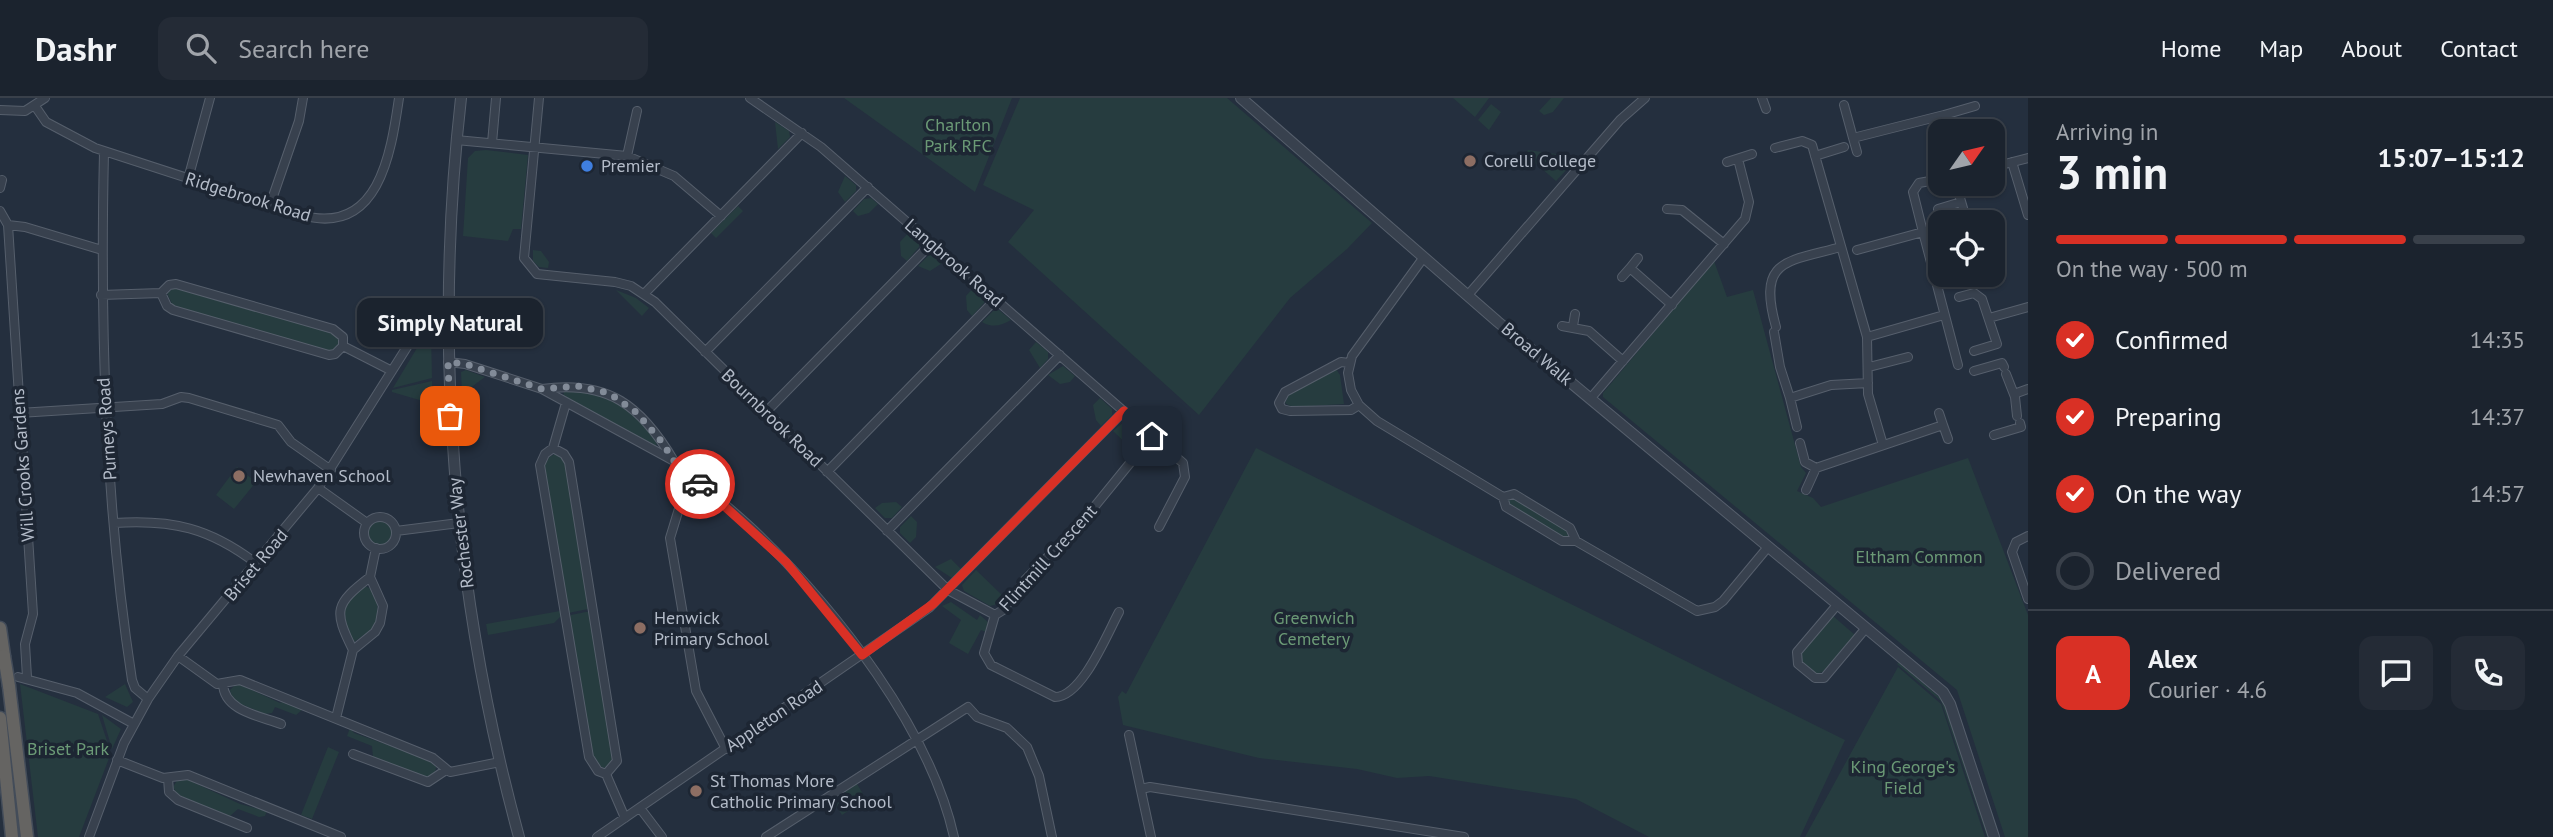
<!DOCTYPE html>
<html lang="en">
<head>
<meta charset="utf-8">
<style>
	body { margin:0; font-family:"PT Sans",sans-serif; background:#242b36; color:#f1f3f6; height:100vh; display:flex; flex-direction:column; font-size:26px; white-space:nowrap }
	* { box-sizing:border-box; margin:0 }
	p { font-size:23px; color:#a0a4aa }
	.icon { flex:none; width:38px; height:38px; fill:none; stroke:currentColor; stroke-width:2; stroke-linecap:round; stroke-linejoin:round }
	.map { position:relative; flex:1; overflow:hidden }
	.details { display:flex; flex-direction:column; background:#1b232e; width:525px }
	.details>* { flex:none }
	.needle { width:46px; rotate:56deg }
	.tools { position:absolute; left:1928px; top:21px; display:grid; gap:14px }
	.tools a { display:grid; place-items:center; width:77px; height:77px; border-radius:14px; background:#1b232e; box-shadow:0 2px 5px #0004,0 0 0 2px #39404a; font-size:35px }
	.pin { position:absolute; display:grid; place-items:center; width:60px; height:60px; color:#fff; margin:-30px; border-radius:14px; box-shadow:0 4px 10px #0006 }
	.courier { position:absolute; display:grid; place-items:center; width:70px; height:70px; margin:-35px; border:5px solid #d93025; border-radius:50%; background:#fff; color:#222; box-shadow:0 2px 9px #0007 }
	.bubble { position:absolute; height:49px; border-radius:14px; background:#1b232e; box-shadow:0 2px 5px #0004,0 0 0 2px #39404a; font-size:23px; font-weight:800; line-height:49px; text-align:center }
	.summary em { font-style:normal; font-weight:800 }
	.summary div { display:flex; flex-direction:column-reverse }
	.summary { display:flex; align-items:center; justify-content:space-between; height:119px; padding:0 28px }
	h1 { font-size:46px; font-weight:800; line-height:52px }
	.bar { display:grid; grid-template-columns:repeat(4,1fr); gap:10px 7px; align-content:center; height:84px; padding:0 28px }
	.bar i { height:9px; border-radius:5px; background:#39404a }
	.bar .active { background:#d93025 }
	.bar p { grid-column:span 4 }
	.line { display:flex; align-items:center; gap:18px; padding:0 28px; border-top:2px solid #39404a }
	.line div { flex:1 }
	.round { display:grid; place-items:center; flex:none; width:74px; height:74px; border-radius:14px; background:#242b36 }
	ol { padding:0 28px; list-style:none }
	li { display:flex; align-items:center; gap:21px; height:77px }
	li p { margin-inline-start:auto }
	li .icon { padding:7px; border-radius:50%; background:#d93025; color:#fff; stroke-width:4 }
	li:last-child { color:#a0a4aa }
	li i { width:38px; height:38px; border:4px solid #39404a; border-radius:50% }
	header { display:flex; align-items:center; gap:42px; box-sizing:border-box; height:98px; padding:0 35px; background:#1b232e; border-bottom:2px solid #39404a }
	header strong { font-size:33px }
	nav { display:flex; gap:38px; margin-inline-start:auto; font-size:24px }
	.search { width:490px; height:63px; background:#242b36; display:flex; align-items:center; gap:18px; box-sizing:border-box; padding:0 24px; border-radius:14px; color:#a0a4aa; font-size:26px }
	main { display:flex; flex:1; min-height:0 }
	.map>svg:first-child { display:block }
	.green { fill:#263c3f }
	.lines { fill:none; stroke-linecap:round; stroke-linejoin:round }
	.minor-casing { stroke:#565f6c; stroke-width:10 }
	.tertiary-casing { stroke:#565f6c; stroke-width:12 }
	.trunk-casing { stroke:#434c59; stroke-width:15 }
	.minor { stroke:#38414e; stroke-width:8 }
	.tertiary { stroke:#38414e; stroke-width:10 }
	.trunk { stroke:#656462; stroke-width:12 }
	.trunk-bridge-casing { stroke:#434c59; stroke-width:15; stroke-linecap:butt }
	.trunk-bridge { stroke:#656462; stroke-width:12 }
	.done { stroke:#828b98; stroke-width:7; stroke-dasharray:0 12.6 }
	.route { stroke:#d93025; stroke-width:9 }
	.education-dot { fill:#8d6e63; stroke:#1d2633; stroke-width:2.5 }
	.shop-dot { fill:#3f7fe0; stroke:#1d2633; stroke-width:2.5 }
	.labels { text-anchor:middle; stroke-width:7; stroke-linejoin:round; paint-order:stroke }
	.park-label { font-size:18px; fill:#6b9a76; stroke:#1d2633 }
	.poi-label { font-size:18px; fill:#b4bcc9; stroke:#1d2633; text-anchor:start }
	.street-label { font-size:18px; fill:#b4bcc9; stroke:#1d2633 }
</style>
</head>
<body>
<header>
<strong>Dashr</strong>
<div class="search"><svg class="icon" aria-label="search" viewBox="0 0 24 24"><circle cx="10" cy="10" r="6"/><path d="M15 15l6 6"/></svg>Search here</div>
<nav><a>Home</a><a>Map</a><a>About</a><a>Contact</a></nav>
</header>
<main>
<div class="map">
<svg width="2028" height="739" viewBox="0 0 2028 739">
	<rect width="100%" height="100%" fill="#242f3e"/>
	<path class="green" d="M844 0H1012L975 94Z
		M1020 0H1227L1372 125 1347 151 1290 200 1199 317 1008 144 1034 112 983 87Z
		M1453 0H1489L1475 19Z
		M1551 0H1564L1553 14 1544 17 1539 13Z
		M1491 6 1501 14 1489 32 1478 22Z
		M775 24 789 33 790 39 778 51Z
		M486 52 528 57 521 131H513L508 143 463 138 468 60 475 53Z
		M1528 52 1556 56 1570 68 1556 83 1525 56Z
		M845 78 856 87V93L845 104 838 94Z
		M871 100 878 106 869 115 858 118 853 113 864 101Z
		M738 108 743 113 716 140 711 135Z
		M910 133 920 143 919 149 907 163 901 158 900 144Z
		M533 152 541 153 549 164 548 170 539 169 533 163Z
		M935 156 944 164 930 173 918 168 929 157Z
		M1714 163 1727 199 1753 192 1801 369 1806 375 1797 393 1813 400 1821 409 1968 360 2028 517V739H2005L1957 592 1603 299V295Z
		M175 189 333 234 338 239 339 245 335 252 328 253 173 208 167 195Z
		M974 189 984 199V205L972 218 967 212 966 198Z
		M616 192 636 200 649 210 642 218Z
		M999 212 1011 222C1001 228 992 230 982 224L993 213Z
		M431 235 432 280 393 290 423 240Z
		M1036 244 1048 254V261L1040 270 1029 252Z
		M1063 268 1075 278 1070 284 1060 286 1048 277Z
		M1336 271 1340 277 1344 306 1292 309 1285 305 1289 296Z
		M466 272 485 279 462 296 461 274Z
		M432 283 433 306 392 294V292Z
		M568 292C615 299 627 304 657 343L656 348 563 300 564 293Z
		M1100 300 1112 311V317L1101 328 1096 322 1093 307Z
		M1124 324 1140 337 1139 349 1135 354 1113 333Z
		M1256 350 1845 642 1800 739H1649L1576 701 1429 678 1397 680 1357 671 1259 660 1123 627 1118 599 1122 593 1126 596Z
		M557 355 565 361 589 505 588 511 568 515 543 368 545 361Z
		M237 369 256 384 234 411 216 397Z
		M1514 400 1567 432 1568 438 1565 440 1509 408 1507 401Z
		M896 404 902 409 892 420H885L875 410 882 405Z
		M911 418 917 424 916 439 910 445 900 435V429Z
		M368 435a12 12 0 1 1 24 0a12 12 0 1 1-24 0Z
		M951 461 961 471 952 480 935 469Z
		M976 472 1003 498 998 506 990 508 964 493 962 487Z
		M365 488C382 494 378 515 375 529L354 544 342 521 347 501Z
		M951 504 977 522 980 517 988 524 986 534 981 532 968 556 949 545 961 522 942 508Z
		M560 513 561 518 554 525 488 537 486 526Z
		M591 513 613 662 605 670 598 668 593 659 569 522 571 517Z
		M1833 518 1855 537 1826 573 1815 576 1801 564V556Z
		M1899 564 1945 604 1990 739H1987L1941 603 1897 566Z
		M1898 569 1941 606 1985 739H1805Z
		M237 585 280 605 284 603 303 611 296 617 275 609 272 615 265 616 233 603 230 592Z
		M20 586 98 616 111 655 79 739H38Z
		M125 586 133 604 127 609 105 599Z
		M102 617 121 631 112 651Z
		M350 630 354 635 430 662 436 669 435 675 427 680 373 659 372 648 347 638Z
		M328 649 339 654 312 721 301 717Z
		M178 681H186L240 706 267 713 265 718 259 719 238 711 230 718 178 697 173 689Z
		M857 686 866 701 842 717 832 702Z"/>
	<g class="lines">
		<defs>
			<path id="minor" d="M539 0 524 160 537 176 615 184 631 188 655 204 948 492 995 517
				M750 0 821 49 1183 365 1185 379 1159 429
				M1762 0 1766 11
				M1844 7 1853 40
				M35 8 46 24 95 50 301 117C379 139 391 55 399 0
				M0 12 25 13 45 0
				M1944 17 1975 8
				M456 42 627 58 674 78 721 118
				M492 45 496 0
				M1775 50 1802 43 1812 47 1867 239 1868 296 1883 347
				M104 54C100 231 105 406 132 582L135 590 148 601
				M1857 54 1853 40 1944 17 1948 33
				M627 58 637 13
				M1815 58 1844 49
				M1727 64 1752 56
				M2012 64 2028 117
				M1993 69 2028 60
				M188 81 210 0
				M1956 86 1967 124
				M0 90 2 82
				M270 107 299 23 303 0
				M1667 111 1682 112 1724 146
				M1938 111 1961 104
				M0 113 8 127 33 516 25 546 27 579
				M8 127 25 129 102 152
				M1923 134 1958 267
				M1857 152 1923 134 1913 94 1919 85 1941 81
				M1424 159 1352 258 1348 275 1351 292 1359 307 1377 323 1503 399 1506 409 1562 443H1576L1697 513 1715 509 1723 503 1768 449
				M1630 170 1638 160
				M1622 179 1630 170 1672 207
				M161 195 167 208 173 212 329 257 335 256 343 248
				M644 196 802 35
				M101 197 161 195 169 187 176 186 333 231 343 239V248
				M1468 197 1620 22 1645 0
				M1959 199 1974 195 1982 201 1997 246 1974 253
				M1989 220 2028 209
				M1562 228 1589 233 1623 263
				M1573 228 1575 216
				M1776 229C1757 161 1786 164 1841 149
				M1774 234 1780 269 1790 300
				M1867 239 1944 217
				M343 248 392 273
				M705 254 868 89
				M448 264 465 266 542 291 674 363
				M1349 265 1341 264 1285 294 1279 305 1282 311 1290 313 1351 312 1359 307
				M1869 269 1908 259
				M1974 273 2002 265 2004 269
				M2006 276 2015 299 2017 318
				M542 291C608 282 641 307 674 363 702 388 732 411 759 437 837 513 930 631 954 739
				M2014 296 2028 291
				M1590 301 1745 121 1749 104 1738 61
				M766 314 932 145
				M19 315 162 306 181 299 189 300 278 327 291 344 331 372
				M1939 315 1943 327
				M1797 329 1790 300 1831 287 1868 285
				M1994 337 2021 329 2020 325
				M1800 345 1805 364 1816 370 1943 327 1948 341
				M553 350 564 356 569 364 617 663 606 676 598 673 589 659 540 367 545 356Z
				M553 350 566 305
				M827 374 996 201
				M693 380 685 391 670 440 696 593 726 651
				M318 390 367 425
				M1806 392 1816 370
				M1503 399 1514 396 1570 430 1576 443
				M364 435a16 16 0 1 1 32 0a16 16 0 1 1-32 0Z
				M114 425C172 421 210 430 257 466
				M396 433 459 425
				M887 433 1060 257
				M2028 438 2016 444 2012 454 2028 501
				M1837 507 1797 554 1798 566 1815 580H1824L1866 530
				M1119 514C1107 536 1082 599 1055 599L991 567 984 555 995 517 1003 512 1025 482 1082 424 1152 338
				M353 552C333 512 335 506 370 479
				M178 558 217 586 240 582 433 660 450 674 500 664
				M18 579 77 595 134 626
				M223 586C224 613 260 618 281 626
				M336 620 353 552 375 534 380 525 383 508 370 479 376 450
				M1129 637 1151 739
				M353 656 428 684 446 672
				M117 662 163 680 188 677 341 739
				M606 676 625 720
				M168 680 169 694 178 702 247 730
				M1141 691 1150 689 1464 739
				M640 710 662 739
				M89 739 124 645 148 601 178 558 318 390 424 222 432 216 447 214
				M597 739 929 510 1124 313
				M766 739 968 609 977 619 1007 630 1027 649 1039 678 1052 739"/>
			<path id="tertiary" d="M461 0C433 248 453 498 519 739
				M1241 0 1498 224 1943 594 1950 606 1994 739"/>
			<path id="trunk" d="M0 530 4 558
				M9 588 27 739
				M0 620 12 739"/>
		</defs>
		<use href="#minor" class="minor-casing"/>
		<use href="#tertiary" class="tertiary-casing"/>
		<use href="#trunk" class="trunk-casing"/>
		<use href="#minor" class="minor"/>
		<use href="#tertiary" class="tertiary"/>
		<use href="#trunk" class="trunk"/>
		<defs>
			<path id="trunk-bridge" d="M4 558 9 588"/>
		</defs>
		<use href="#trunk-bridge" class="trunk-bridge-casing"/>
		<use href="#trunk-bridge" class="trunk-bridge"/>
	</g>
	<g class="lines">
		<path class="done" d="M450 318 448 264 465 266 542 291 578 288 609 295 636 314 662 344 674 363 700 386"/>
		<path class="route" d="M700 386 786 464 862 557 933 506 1124 313 1152 338"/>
	</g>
	<g class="education-dot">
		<circle cx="1470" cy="63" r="7"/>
		<circle cx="239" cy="378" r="7"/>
		<circle cx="640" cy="530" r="7"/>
		<circle cx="696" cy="693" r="7"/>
	</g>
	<circle class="shop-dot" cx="587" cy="68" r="7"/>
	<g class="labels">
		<g class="park-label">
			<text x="958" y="33">Charlton<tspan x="958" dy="21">Park RFC</tspan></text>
			<text x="1919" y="465">Eltham Common</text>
			<text x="1314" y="526">Greenwich<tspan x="1314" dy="21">Cemetery</tspan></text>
			<text x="68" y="657">Briset Park</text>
			<text x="1903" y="675">King George's<tspan x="1903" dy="21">Field</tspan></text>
		</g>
		<g class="poi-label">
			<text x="1484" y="69">Corelli College</text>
			<text x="601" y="74">Premier</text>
			<text x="253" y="384">Newhaven School</text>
			<text x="654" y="526">Henwick<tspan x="654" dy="21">Primary School</tspan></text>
			<text x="710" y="689">St Thomas More<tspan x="710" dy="21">Catholic Primary School</tspan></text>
		</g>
		<g class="street-label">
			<text transform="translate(248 99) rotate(17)" y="6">Ridgebrook Road</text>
			<text transform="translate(954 165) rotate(41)" y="6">Langbrook Road</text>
			<text transform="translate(1537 256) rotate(40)" y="6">Broad Walk</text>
			<text transform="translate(772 320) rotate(44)" y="6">Bournbrook Road</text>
			<text transform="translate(107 331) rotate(-94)" y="6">Purneys Road</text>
			<text transform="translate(23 367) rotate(-94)" y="6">Will Crooks Gardens</text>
			<text transform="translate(461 435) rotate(-97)" y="6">Rochester Way</text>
			<text transform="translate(1048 460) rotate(-48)" y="6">Flintmill Crescent</text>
			<text transform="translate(256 467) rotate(-50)" y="6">Briset Road</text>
			<text transform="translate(774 618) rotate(-34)" y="6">Appleton Road</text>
		</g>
	</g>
</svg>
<div class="tools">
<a><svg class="needle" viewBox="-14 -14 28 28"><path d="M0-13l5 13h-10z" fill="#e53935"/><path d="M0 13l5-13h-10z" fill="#a0a4aa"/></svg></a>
<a><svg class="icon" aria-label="locate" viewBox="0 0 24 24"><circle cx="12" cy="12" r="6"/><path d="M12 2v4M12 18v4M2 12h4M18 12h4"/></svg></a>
</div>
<div class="pin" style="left:450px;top:318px;background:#ea580c"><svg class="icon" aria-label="bag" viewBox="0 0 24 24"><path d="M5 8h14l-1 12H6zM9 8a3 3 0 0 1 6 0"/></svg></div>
<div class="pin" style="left:1152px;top:338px;background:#1f2937"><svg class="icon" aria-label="home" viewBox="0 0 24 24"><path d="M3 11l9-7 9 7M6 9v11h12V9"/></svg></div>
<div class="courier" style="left:700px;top:386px"><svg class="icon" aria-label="car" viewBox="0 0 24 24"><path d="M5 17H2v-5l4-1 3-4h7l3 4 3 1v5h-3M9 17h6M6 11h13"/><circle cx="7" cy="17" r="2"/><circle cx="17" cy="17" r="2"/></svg></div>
<div class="bubble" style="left:357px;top:200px;width:186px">Simply Natural</div>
</div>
<section class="details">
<div class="summary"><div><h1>3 min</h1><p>Arriving in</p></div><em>15:07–15:12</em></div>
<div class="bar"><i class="active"></i><i class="active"></i><i class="active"></i><i></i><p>On the way · 500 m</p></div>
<ol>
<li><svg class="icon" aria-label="check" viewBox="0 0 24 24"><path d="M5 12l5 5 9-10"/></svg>Confirmed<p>14:35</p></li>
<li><svg class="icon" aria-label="check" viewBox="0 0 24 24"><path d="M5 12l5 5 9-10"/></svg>Preparing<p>14:37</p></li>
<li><svg class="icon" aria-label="check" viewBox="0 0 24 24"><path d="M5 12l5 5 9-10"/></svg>On the way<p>14:57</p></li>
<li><i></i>Delivered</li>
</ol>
<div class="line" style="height:126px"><b class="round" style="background:#d93025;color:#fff">A</b><div><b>Alex</b><p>Courier · 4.6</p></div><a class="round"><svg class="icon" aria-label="chat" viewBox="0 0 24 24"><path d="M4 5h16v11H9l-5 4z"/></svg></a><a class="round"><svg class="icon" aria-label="phone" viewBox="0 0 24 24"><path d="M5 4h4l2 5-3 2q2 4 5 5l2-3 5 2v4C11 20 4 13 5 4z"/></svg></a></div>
</section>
</main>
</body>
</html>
